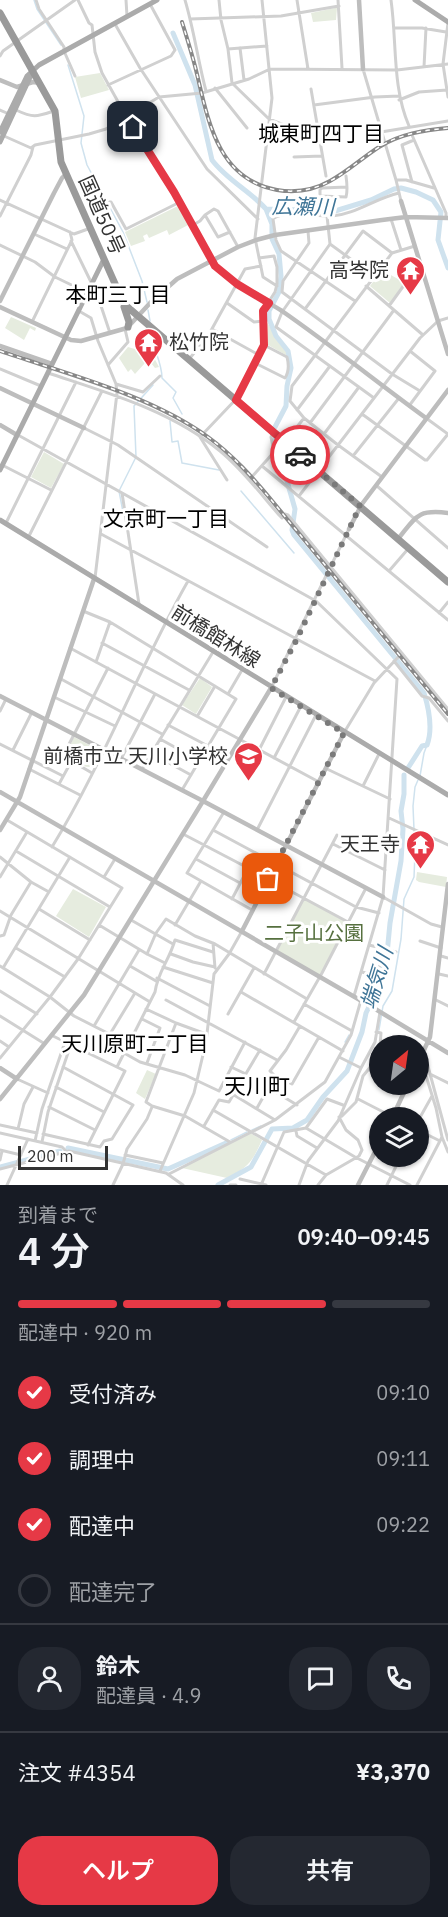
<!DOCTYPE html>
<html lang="ja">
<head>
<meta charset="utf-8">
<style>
	body { margin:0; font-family:"IBM Plex Sans","Noto Sans JP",sans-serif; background:#242831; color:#f1f3f6; height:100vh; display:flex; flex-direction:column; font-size:22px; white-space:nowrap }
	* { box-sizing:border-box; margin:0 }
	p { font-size:20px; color:#9ea1a6 }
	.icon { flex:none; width:33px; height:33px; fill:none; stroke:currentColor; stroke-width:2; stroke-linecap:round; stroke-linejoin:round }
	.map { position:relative; height:1185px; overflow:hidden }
	.sheet { display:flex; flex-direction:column; background:#171b24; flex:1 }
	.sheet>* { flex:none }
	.needle { width:39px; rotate:29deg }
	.tools { position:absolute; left:369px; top:1035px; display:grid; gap:12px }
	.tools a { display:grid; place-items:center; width:60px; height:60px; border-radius:50%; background:#171b24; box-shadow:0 2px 4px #0004; font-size:30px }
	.scale { position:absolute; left:18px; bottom:15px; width:90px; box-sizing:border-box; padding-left:6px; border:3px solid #333; border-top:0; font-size:16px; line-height:21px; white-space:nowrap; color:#333; -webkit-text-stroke:4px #fff; paint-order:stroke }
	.pin { position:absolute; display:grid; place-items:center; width:51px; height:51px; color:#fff; margin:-26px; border-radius:12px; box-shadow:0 3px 9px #0006 }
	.courier { position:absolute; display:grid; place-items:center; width:60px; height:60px; margin:-30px; border:4px solid #e63946; border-radius:50%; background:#fff; color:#222; box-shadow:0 2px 8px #0007 }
	.headline em { font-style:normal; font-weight:600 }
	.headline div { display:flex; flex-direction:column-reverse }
	.headline { display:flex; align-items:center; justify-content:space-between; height:102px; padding:0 18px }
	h1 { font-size:39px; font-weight:600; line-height:45px }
	.bar { display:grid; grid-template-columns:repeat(4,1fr); gap:9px 6px; align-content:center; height:72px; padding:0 18px }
	.bar i { height:8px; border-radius:4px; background:#363941 }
	.bar .selected { background:#e63946 }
	.bar p { grid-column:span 4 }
	.line { display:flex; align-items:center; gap:15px; padding:0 18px; border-top:2px solid #363941 }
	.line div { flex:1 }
	.round { display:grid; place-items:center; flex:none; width:63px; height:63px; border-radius:24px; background:#242831 }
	ol { padding:0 18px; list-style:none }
	li { display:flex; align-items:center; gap:18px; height:66px }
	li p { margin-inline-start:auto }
	li .icon { padding:6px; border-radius:50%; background:#e63946; color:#fff; stroke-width:4 }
	li:last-child { color:#9ea1a6 }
	li i { width:33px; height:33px; border:3px solid #363941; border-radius:50% }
	.cta { display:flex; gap:12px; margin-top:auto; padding:12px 18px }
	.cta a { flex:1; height:69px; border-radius:24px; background:#e63946; color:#fff; font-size:24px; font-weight:600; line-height:69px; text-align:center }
	.cta a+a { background:#242831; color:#f1f3f6 }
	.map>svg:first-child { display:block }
	.green { fill:#e6ecdf }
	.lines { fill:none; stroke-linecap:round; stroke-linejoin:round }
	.stream { stroke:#cfe2ee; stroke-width:1.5 }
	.river { stroke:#cfe2ee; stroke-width:5 }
	.street { stroke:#d0d0d0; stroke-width:3 }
	.secondary { stroke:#bdbdbd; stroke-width:4.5 }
	.primary { stroke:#ababab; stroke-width:5 }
	.highway { stroke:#9a9a9a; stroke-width:7 }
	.rail-casing { stroke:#888; stroke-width:4 }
	.rail { stroke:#fff; stroke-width:1.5; stroke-dasharray:4.5; stroke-linecap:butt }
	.done { stroke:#7a7a7a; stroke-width:6; stroke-dasharray:0 10.8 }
	.route { stroke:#e63946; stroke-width:8 }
	.labels { text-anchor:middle; stroke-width:6; stroke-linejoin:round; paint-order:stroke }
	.street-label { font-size:20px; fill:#333; stroke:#fff }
	.poi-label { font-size:20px; fill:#333; stroke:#fff; text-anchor:end }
	.park-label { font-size:20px; fill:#56703f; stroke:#fff }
	.neighbourhood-label { font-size:21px; fill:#000; stroke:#fff }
	.water-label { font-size:21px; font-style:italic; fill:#3f7597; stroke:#fff }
	.quarter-label { font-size:22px; fill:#000; stroke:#fff }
</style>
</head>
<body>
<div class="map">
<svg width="448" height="1185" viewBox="0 0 448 1185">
	<rect width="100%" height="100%" fill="#fff"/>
	<path class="green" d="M335 8H337L336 20 313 22 311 13Z
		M100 73 109 90 81 98 75 77Z
		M180 205 190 224 169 235 167 230 149 238 147 234 143 236 145 241 131 246 125 232Z
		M382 270 405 283 390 303 370 286Z
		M11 317 36 328 35 331 30 328 24 340 5 328Z
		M266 321 288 353 286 355 268 345Z
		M128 347 138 350 143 360 153 356 159 367 155 368 151 363H145L135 374 131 369 128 372 119 358Z
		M44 452 64 464 51 488 31 477Z
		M200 678 212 687 196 714 182 705Z
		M74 737 101 751 92 767C82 768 73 761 65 756Z
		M417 872 447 877 446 887 419 882 416 880Z
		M73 889 106 907 89 937 56 916Z
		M304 898 348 922 320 977 276 952Z
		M147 1070 156 1074 145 1099 136 1093Z
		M250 1133 262 1140C252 1162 249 1167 227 1178L182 1168Z"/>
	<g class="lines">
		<path class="stream" d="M34 0 37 9 61 45
			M68 65 84 116 81 143 87 165 123 232 142 281 147 302
			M148 310 150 321
			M151 335C154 351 162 363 162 378L176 392 173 398 182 414
			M170 421 172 442 178 441 182 463 219 470
			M241 491 294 553
			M123 512 119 491 136 457 134 406 153 385
			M420 776 424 753 427 745
			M379 1030 383 1006 392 991 401 939 404 899 414 877 415 853 413 806 415 787 418 780
			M345 1042 349 1035
			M252 1130 261 1126
			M231 1140 247 1132"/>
		<path class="river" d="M173 33 195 85 212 160C227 180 250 191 266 209L335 211 371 200 394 189 401 188 416 192 433 200 441 212 438 240 448 268
			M266 209 272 224V239L279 254 281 276 279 292 269 311V319L276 336 288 351 291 368 287 386 286 406 275 427
			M275 439 295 509 292 530 294 535 424 693C429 709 433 729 427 745L422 746 408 768
			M68 1148 168 1169 226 1143
			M0 1167 60 1151
			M218 1185 251 1167 272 1129 293 1128 307 1120 323 1097 347 1071 362 1032 366 1013 377 990 387 954 390 923 401 861 403 829 401 811 404 794V775"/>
		<path class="street" d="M36 0 39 9 64 47V51L75 76
			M78 0 89 23 92 25 95 52 102 73 126 116 174 192 212 260
			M126 0 127 16
			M185 0C194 30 198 61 206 91
			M219 0 221 20 228 49 232 83 269 119 309 135 318 134
			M262 0 272 98 255 238 263 277 277 286
			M297 0 308 69
			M338 0 342 68
			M391 0C397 42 392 87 409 126
			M190 19 281 16 339 6
			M448 23 443 64 448 97
			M115 24 140 68 207 169 258 219
			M395 28H422L446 32
			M240 48 244 80
			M228 49 267 46
			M0 56 3 51 75 0
			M424 67 426 28
			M363 69 396 180H406L434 188
			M108 85 171 56 175 50 150 4
			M215 88 247 128
			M311 89 326 176
			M399 100 419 92 447 90
			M314 105 375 97 399 96
			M0 110 9 114
			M16 110C33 118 36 117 54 111
			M381 132 448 121
			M412 135 446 213V218
			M4 136 31 148 35 145 89 134 106 129 159 97 202 93 249 79 270 69 397 70 448 64
			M294 157 322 156
			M346 176C347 183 348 190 346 197L320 196V190L322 188 347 187
			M396 180 401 201
			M412 182 402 145 414 140
			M0 200 74 234 88 229
			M109 202H111L126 229 180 202
			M0 216 31 155 33 147
			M327 216 330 244 374 276
			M391 219 401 250
			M193 225 200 221 205 215
			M308 231 309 243 283 281 282 292 392 374 420 391
			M230 232 218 237 205 215 214 209 218 211 238 247
			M34 234 67 249
			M71 241 91 282
			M330 244 282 312 276 327 374 398
			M0 245 35 262 55 277 88 293
			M366 286 423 335
			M90 289 97 294 110 333
			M355 301 281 251 276 240 273 219C284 209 317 217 332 216 356 214 376 198 399 193
			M227 303 254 322 263 321
			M389 306 407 281 424 276
			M305 309 363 231 392 253
			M79 311 91 318 98 341 116 384 117 393 95 578
			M32 322 72 240 70 232
			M212 329 259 355
			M190 358 208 336 245 269 261 266
			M255 363 285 378C289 372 289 365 287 357L264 345
			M108 365 128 342 125 329
			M0 369 41 386
			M48 373C108 393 170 410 220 451 242 469 260 493 279 515L282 518 285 514 288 515 448 709
			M116 384 143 392 160 376
			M409 406 435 371 410 351
			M297 410 330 366
			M362 414 425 460H427L448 434
			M304 418 338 445 382 477
			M426 418 448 434
			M310 423 394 310
			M84 428 118 445 267 547
			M324 434 359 387
			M18 435 316 601 397 679 383 897 354 996
			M285 442 304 418 290 401 292 386 392 253 415 246
			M353 456 399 398
			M2 465 51 490
			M262 466 448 620
			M227 480 200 437 239 396 264 345 263 311 275 292 277 284V267L274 256 259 258
			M249 480 274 452 271 437 273 432
			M377 486 448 548
			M122 493 139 604
			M299 496 420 338 438 321 448 318
			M6 523 76 382
			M101 534 375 681
			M28 538 102 391
			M389 571 408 549
			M83 611 110 622 236 699 182 790
			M439 613 448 602
			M102 643 189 690
			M70 648 319 782
			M394 661 422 696 429 698 448 721
			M96 662 110 622
			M61 679 162 734
			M272 686 349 529
			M228 694 242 670
			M54 697 115 726
			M0 711 6 699
			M198 715 215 686
			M168 725 208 746
			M345 731 374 683 402 653
			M160 739 200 761
			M0 744 63 776
			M13 750 32 712
			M259 750 286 697
			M151 753 191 775
			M274 758 301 706
			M121 759 155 694
			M29 769 80 795
			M142 769 213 652
			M327 769 390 799
			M92 773 63 756 108 668
			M59 784 71 762
			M363 786 379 754
			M224 812 187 873 252 910
			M389 818 448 845
			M213 830 356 907 379 913
			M257 830 316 715
			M183 834 248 868
			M333 844 385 870
			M52 847C104 762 139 667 188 581
			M16 851 110 907
			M0 857 31 882 49 892
			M196 859 240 883
			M0 877 27 832
			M104 877 115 859
			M268 879 348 922
			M383 897 431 924 442 927
			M232 899 256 853
			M39 909 90 940
			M0 911 150 1002
			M131 920 173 944
			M99 925 147 954 165 963
			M175 925 201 881
			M0 936 4 935 11 915 31 882
			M420 941 441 948
			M213 943 215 968
			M369 945 396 952
			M16 948 65 977
			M147 954 156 933 166 919 195 936 215 944 307 999
			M171 954 193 962 215 967
			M441 956 448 958
			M0 966 50 997 74 1016 129 1044
			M130 966 156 981
			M163 967 213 983
			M3 968 70 857
			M362 972 377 976 384 949
			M264 974 337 835
			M439 974 448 976
			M157 978 210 1006
			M0 991 37 1014
			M241 992 343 1051
			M166 1000 277 1060
			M436 1000 448 1006
			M304 1004 352 1031
			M146 1009 176 1023 206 1034
			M228 1014 254 968
			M0 1016 45 1044
			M142 1019 160 1028 147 1063
			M294 1022 322 973 366 888
			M176 1023 146 1102 152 1106 185 1116 230 1142
			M94 1026 139 950
			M300 1026 286 1050 270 1071 275 1076 292 1084 319 1037
			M376 1032 381 1033 380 1046
			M110 1034 135 993
			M53 1036 125 1071 88 1145
			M0 1041 9 1047
			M124 1053 140 1062 185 1075 219 1091 245 1042
			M422 1056 426 1059 448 1140
			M339 1057 361 1068
			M0 1058 50 997 78 959 122 888 7 820
			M419 1063 423 1066 436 1108 442 1137 448 1152
			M117 1067 155 992C158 971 169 961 175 940L213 952
			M231 1067 246 1074
			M430 1074 448 1083
			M17 1079 48 1093
			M56 1087 104 1112
			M269 1088 297 1105
			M234 1095 275 1120
			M358 1099 395 1118
			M49 1107 95 1130
			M257 1108 275 1076
			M213 1110 326 1175
			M339 1117 342 1116 356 1102 363 1076 380 1055
			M418 1121 432 1096
			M0 1125 37 1133
			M204 1126 219 1100 229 1102 260 1050
			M306 1128 355 1157 410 1185
			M18 1129 24 1104 33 1087
			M418 1130 438 1140
			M296 1131 297 1136 317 1148
			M0 1133 62 1147 66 1151
			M43 1134 100 1147 104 1141 112 1139 133 1105 63 1067
			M35 1141 42 1109 65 1042
			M42 1142 48 1112 71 1044
			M0 1150 21 1155
			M125 1155 163 1163
			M0 1160 2 1151
			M0 1169 69 1151 166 1173 183 1185
			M160 1171 194 1093 206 1042 214 974 229 954 242 931
			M169 1174 275 1120 325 1082 351 1035 361 1000
			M240 1179 266 1185
			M7 1185 28 1139
			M113 1185 123 1164 127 1149 147 1119 152 1107
			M230 1185H236
			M261 1185 284 1132 306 1128 327 1099 343 1105
			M299 1185 308 1161 338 1121 361 1068 375 1042 380 1012
			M318 1185 326 1175 359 1156 362 1150 358 1140 346 1130 339 1117
			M387 1185 401 1156
			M417 1185 442 1137"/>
		<path class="secondary" d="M359 0 363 69
			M0 80 17 87 33 82 40 83
			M401 201 448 354
			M212 260C227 284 259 296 282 311 331 345 378 383 426 418
			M0 301 54 193 62 178 66 174
			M0 307 71 340 81 341 127 328 151 302 177 279 238 247 256 240 275 235 382 220 406 217 448 218
			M0 346 52 364
			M0 388 84 428
			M0 425 17 435
			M349 529 362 504 448 390
			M398 539C416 517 417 509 448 513
			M0 696 203 801 271 688
			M0 792 372 1007 448 1053
			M0 830 20 797 94 579
			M242 931 344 733
			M418 1063 430 1037 448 884
			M0 1068 17 1079
			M0 1099 84 995 203 801 383 897
			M392 1118 408 1084
			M358 1185 380 1142"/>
		<path class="primary" d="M415 0 448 22
			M0 132 27 76 39 65 157 0
			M0 142 33 71
			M0 470 104 259
			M0 520 448 795"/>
		<path class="highway" d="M0 13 55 111 61 162 124 304 448 582
			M124 307 129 322 128 327"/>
		<defs>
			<path id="rail" d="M182 22C187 38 192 54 196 70 208 120 217 179 277 190 295 193 314 190 330 181 347 172 362 158 379 147 400 134 424 130 448 128
				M0 351C67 374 150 395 208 437 233 455 253 478 273 502L448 714"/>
		</defs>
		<use href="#rail" class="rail-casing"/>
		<use href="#rail" class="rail"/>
	</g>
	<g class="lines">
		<path class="done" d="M268 879 344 733 271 688 297 639 360 506 300 455"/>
		<path class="route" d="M133 127 174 192 215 266 237 284 269 303 263 311 264 345 236 400 300 455"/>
	</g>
	<defs>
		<symbol id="temple-pin" viewBox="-11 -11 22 30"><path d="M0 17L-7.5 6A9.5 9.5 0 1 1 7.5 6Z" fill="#e63946" stroke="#fff"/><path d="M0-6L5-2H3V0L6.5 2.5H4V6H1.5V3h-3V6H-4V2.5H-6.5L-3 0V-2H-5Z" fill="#fff"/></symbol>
		<symbol id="school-pin" viewBox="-11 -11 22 30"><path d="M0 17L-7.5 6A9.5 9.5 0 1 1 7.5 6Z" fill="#e63946" stroke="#fff"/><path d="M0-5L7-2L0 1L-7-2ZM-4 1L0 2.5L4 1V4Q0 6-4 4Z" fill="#fff"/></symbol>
	</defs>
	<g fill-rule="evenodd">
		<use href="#temple-pin" x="394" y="254" width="33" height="45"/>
		<use href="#temple-pin" x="132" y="326" width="33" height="45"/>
		<use href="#school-pin" x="232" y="740" width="33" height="45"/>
		<use href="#temple-pin" x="404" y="828" width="33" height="45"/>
	</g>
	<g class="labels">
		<g class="street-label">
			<text transform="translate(102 215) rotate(66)" y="7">国道50号</text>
			<text transform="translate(216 636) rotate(32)" y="7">前橋館林線</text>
		</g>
		<g class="poi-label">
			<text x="389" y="277">高岑院</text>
			<text x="169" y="349" text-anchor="start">松竹院</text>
			<text x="228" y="763">前橋市立 天川小学校</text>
			<text x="400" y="851">天王寺</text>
		</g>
		<g class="park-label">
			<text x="314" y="940">二子山公園</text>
		</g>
		<g class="neighbourhood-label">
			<text x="321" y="141">城東町四丁目</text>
			<text x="118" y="302">本町三丁目</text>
			<text x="166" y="526">文京町一丁目</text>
			<text x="135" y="1051">天川原町二丁目</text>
		</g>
		<g class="water-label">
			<text transform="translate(303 207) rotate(1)" y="7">広瀬川</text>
			<text transform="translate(377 978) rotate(-73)" y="7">端気川</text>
		</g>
		<g class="quarter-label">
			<text x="257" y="1094">天川町</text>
		</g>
	</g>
</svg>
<div class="tools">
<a><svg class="needle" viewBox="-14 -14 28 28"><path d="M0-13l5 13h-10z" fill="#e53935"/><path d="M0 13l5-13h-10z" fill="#9ea1a6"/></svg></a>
<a><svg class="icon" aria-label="layers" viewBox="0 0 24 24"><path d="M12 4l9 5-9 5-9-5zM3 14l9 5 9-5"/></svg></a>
</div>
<div class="scale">200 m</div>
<div class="pin" style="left:268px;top:879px;background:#ea580c"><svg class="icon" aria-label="bag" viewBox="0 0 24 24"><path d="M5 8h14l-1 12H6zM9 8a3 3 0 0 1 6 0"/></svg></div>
<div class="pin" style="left:133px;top:127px;background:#1f2937"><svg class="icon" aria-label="home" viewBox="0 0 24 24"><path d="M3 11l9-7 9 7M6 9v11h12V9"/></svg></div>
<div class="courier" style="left:300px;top:455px"><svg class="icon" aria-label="car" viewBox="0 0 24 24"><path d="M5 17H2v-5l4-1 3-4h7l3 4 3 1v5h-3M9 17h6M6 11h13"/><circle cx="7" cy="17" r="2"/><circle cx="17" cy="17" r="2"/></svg></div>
</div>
<section class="sheet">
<div class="headline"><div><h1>4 分</h1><p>到着まで</p></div><em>09:40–09:45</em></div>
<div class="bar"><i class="selected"></i><i class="selected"></i><i class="selected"></i><i></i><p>配達中 · 920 m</p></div>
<ol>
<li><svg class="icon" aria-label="check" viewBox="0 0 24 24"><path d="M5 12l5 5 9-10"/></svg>受付済み<p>09:10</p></li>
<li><svg class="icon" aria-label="check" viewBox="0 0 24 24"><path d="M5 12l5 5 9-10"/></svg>調理中<p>09:11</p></li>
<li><svg class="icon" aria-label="check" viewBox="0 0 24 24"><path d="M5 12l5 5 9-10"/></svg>配達中<p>09:22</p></li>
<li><i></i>配達完了</li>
</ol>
<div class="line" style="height:108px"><a class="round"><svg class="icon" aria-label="person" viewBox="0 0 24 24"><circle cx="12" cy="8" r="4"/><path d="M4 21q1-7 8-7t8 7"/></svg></a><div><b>鈴木</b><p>配達員 · 4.9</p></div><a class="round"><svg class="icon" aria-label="chat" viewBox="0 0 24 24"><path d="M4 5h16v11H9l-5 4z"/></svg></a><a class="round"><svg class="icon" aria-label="phone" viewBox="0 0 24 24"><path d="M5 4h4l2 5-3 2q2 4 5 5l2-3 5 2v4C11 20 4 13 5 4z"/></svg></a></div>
<div class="line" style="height:78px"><div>注文 #4354</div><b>¥3,370</b></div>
<div class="cta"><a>ヘルプ</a><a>共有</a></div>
</section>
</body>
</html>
